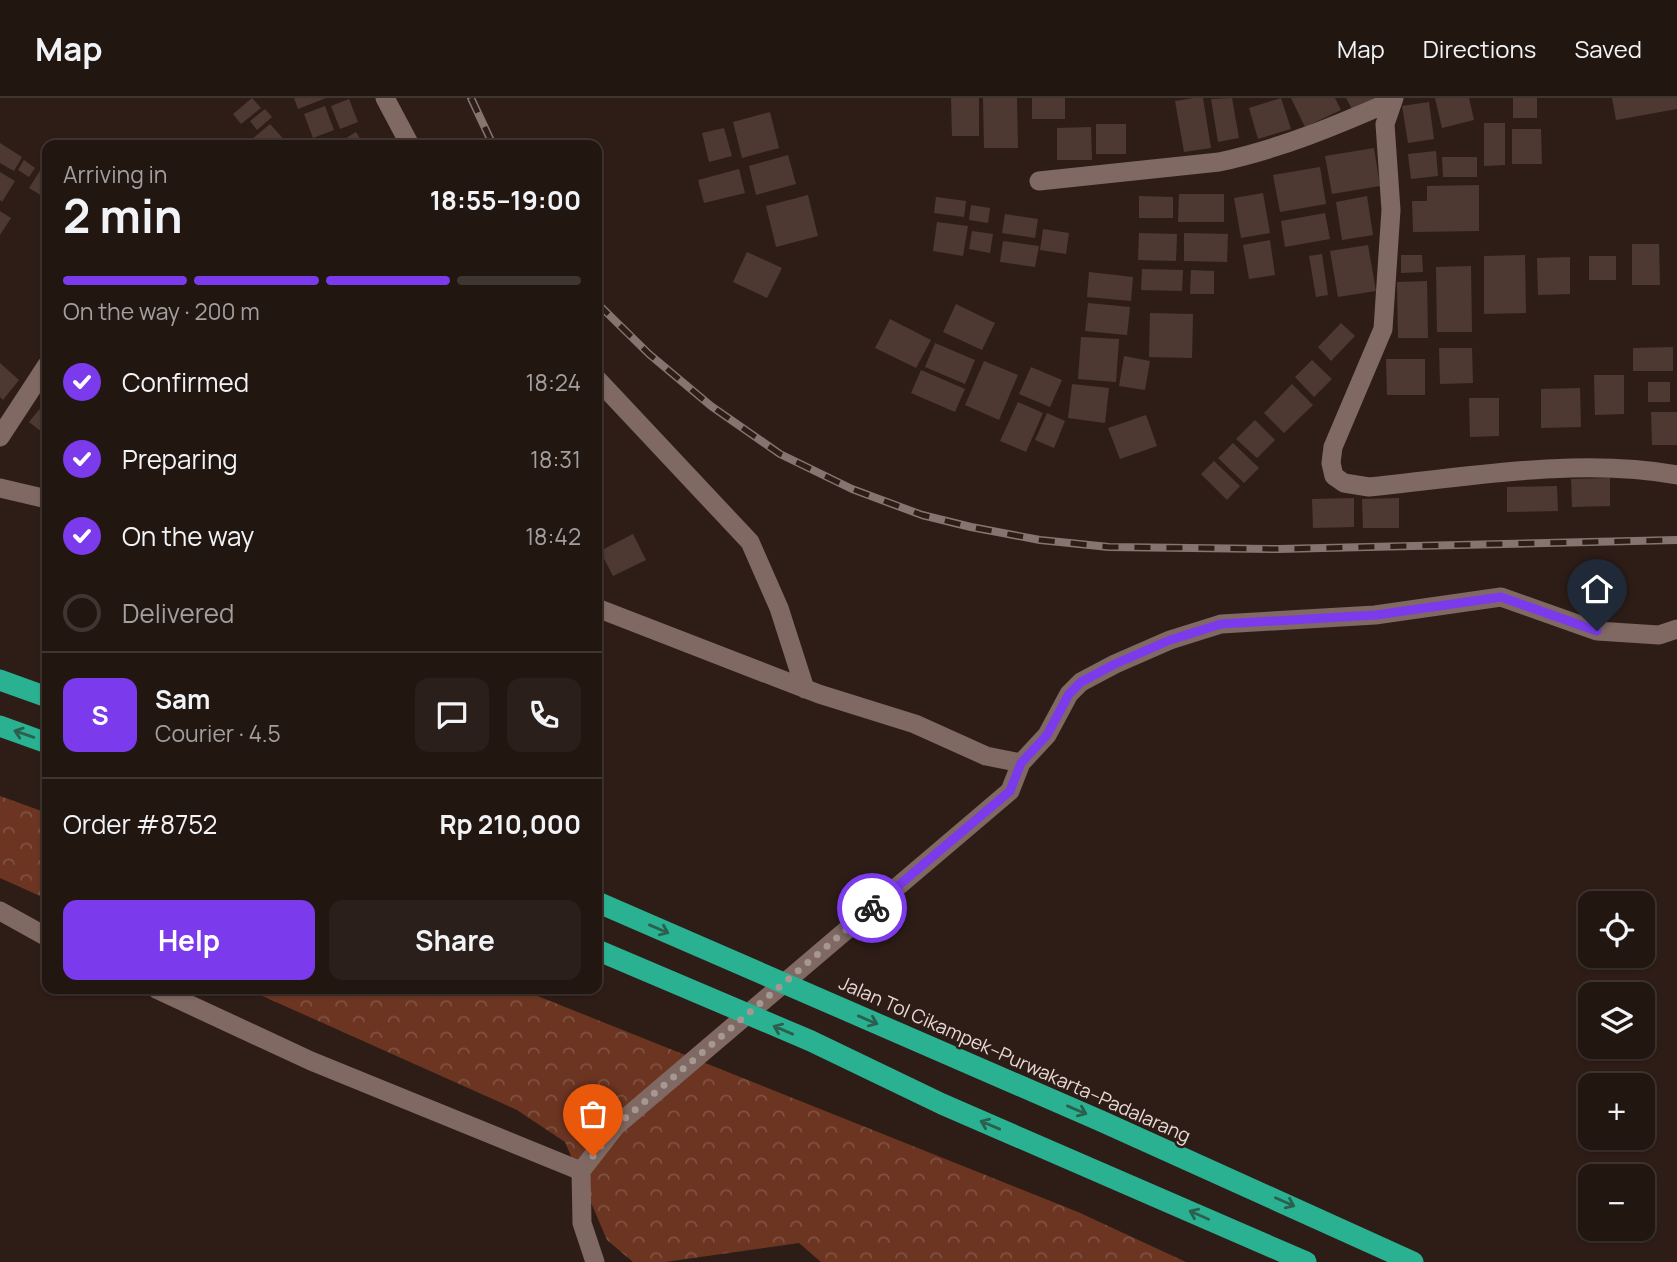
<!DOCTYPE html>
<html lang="en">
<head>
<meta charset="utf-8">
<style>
	body { margin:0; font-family:Manrope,sans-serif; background:#2a1f1a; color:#f1f3f6; height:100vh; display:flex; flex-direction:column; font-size:26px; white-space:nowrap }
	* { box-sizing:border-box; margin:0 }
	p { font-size:23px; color:#a29f9f }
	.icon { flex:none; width:38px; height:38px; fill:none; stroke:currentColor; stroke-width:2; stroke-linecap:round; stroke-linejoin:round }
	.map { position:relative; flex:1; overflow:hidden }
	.side { position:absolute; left:42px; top:42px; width:560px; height:854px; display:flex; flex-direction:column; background:#221611; border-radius:14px; box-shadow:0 2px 5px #0004,0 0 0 2px #3f3531 }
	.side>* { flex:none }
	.controls { position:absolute; left:1578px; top:793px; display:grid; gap:14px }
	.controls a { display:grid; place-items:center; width:77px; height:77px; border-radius:14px; background:#221611; box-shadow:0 2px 5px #0004,0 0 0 2px #3f3531; font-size:35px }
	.pin { position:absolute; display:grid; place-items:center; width:60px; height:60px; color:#fff; margin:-72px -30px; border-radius:50% 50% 50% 0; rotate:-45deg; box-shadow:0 0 7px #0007 }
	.pin .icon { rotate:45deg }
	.courier { position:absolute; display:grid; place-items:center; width:70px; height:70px; margin:-35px; border:5px solid #7c3aed; border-radius:50%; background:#fff; color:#222; box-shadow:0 2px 9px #0007 }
	.headline em { font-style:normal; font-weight:700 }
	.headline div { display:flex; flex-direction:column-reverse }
	.headline { display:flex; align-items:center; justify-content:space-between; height:119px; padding:0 21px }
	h1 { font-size:46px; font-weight:700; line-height:52px }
	.bar { display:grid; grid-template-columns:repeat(4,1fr); gap:10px 7px; align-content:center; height:84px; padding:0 21px }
	.bar i { height:9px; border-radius:5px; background:#3f3531 }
	.bar .selected { background:#7c3aed }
	.bar p { grid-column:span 4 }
	.line { display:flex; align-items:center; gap:18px; padding:0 21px; border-top:2px solid #3f3531 }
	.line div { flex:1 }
	.round { display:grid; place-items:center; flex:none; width:74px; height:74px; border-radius:14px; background:#2a1f1a }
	ol { padding:0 21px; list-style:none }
	li { display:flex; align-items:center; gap:21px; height:77px }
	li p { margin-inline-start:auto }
	li .icon { padding:7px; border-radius:50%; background:#7c3aed; color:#fff; stroke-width:4 }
	li:last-child { color:#a29f9f }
	li i { width:38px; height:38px; border:4px solid #3f3531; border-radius:50% }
	.action { display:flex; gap:14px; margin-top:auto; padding:14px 21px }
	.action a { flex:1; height:80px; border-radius:14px; background:#7c3aed; color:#fff; font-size:28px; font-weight:700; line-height:80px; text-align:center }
	.action a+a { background:#2a1f1a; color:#f1f3f6 }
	header { display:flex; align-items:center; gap:42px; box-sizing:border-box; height:98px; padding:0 35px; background:#221611; border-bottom:2px solid #3f3531 }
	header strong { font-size:33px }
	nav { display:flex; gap:38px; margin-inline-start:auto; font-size:24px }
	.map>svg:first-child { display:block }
	.forest { fill:url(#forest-crowns) }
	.building { fill:#4d3932 }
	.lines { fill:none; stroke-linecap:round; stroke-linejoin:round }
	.minor { stroke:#7f6962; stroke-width:19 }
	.motorway { stroke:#29b192; stroke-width:21 }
	.rail-casing { stroke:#847570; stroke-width:8 }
	.rail { stroke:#2e1d17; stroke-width:5; stroke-dasharray:16; stroke-linecap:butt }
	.oneway { stroke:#2c604e }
	.done { stroke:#a69792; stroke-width:7; stroke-dasharray:0 12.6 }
	.route { stroke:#7c3aed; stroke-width:9 }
	.labels { text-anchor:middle; stroke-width:5; stroke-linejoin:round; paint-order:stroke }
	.street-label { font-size:19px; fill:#e6d9d5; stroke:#2e1d17 }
</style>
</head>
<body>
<header>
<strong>Map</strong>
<nav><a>Map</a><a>Directions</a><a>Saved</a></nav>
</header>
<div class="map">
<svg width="1677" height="1164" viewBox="0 0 1677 1164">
	<defs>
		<pattern id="forest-crowns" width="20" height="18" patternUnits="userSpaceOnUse" patternTransform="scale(1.75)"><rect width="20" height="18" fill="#6c3522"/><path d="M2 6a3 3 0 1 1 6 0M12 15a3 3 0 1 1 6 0" fill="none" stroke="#815241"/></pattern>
	</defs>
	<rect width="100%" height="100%" fill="#2e1d17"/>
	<path class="forest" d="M0 698 47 715V801L0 780Z
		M247 891H520L1078 1114 1186 1164H821L799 1145 665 1164H633L607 1142 565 1044 517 1012Z"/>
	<path class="building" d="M252 0 261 10 241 26 233 16Z
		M294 0H326L298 11Z
		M951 0H979V38H952Z
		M983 0H1017L1018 50H984Z
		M1032 0H1065V21H1032Z
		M1194 0H1203L1211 50 1184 54 1175 3Z
		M1232 0 1239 40 1218 44 1211 1Z
		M1281 0 1291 31 1258 41 1249 10Z
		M1291 0H1335L1341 12 1305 29Z
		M1346 0H1375L1352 11Z
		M1435 0H1469L1474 22 1442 30Z
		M1513 0H1537V20H1513Z
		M1612 0H1677V11L1616 22Z
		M349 1 358 24 340 31 331 8Z
		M1429 4 1434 41 1408 45 1402 8Z
		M325 8 334 32 313 40 304 16Z
		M265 11 272 19 257 32 250 23Z
		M770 14 779 50 742 60 733 24Z
		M1484 25H1505V67L1484 68Z
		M270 26 289 47H245Z
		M1096 26H1126V56H1096Z
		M1091 29 1092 62H1057V30Z
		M724 30 732 58 709 64 702 35Z
		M1512 31H1541L1542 66H1512Z
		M356 34 364 47H335Z
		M0 45 22 59 14 73 0 65Z
		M1374 50 1380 88 1332 96 1325 58Z
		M1436 53 1438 78 1411 81 1408 56Z
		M788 57 796 86 756 97 749 68Z
		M1442 59H1477V79H1443Z
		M24 62 35 70 29 79 18 72Z
		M43 68 47 71V101L29 90Z
		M1320 69 1326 106 1280 114 1273 77Z
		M739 71 745 95 704 105 698 82Z
		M0 74 15 83 2 104 0 102Z
		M1479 87V133L1413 134 1412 103H1427V88Z
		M1263 95 1270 135 1241 140 1234 100Z
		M1179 96H1224V124H1178Z
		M808 97 818 138 776 149 766 108Z
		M1139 98 1173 99V120H1139Z
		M1367 98 1373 137 1342 142 1336 104Z
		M936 99 966 103 964 119 934 115Z
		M971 107 990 110 988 125 969 122Z
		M0 113 11 120 0 137Z
		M1325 115 1330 141 1285 149 1281 123Z
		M1005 116 1038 121 1035 140 1002 135Z
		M937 124 968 128 963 158 933 153Z
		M1043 131 1069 135 1066 156 1040 152Z
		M972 133 993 136 990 155 969 151Z
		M1139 135 1177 136 1176 163 1138 162Z
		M1184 135 1228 136 1227 164 1184 163Z
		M1270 142 1275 177 1249 181 1243 147Z
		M1003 143 1039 148 1035 169 1000 164Z
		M1632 146H1659L1660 187H1632Z
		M1368 147 1376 193 1338 199 1330 153Z
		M747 154 782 170 767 200 733 184Z
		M1322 156 1328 197 1316 199 1309 158Z
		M1401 157H1422L1423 174 1401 175Z
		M1525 157 1526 215 1484 216V158Z
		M1589 158H1616V182H1589Z
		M1570 159V196L1538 197 1537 160Z
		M1471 168 1472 234H1437L1436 169Z
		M1142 171 1183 172 1182 193 1141 192Z
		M1191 172 1214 173V196H1190Z
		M1089 174 1133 179 1131 203 1087 199Z
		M1427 183 1428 240H1398L1397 184Z
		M1088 205 1130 209 1127 237 1085 233Z
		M956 206 995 225 982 252 943 234Z
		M1150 215 1193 216 1192 260 1149 259Z
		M890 221 931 242 916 270 875 250Z
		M1341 225 1355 238 1331 263 1318 249Z
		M1081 239 1119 241 1116 284 1078 281Z
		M935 245 975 262 965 286 925 269Z
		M1673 249V273H1633V250Z
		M1439 250H1472L1473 285 1440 286Z
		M1124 258 1150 263 1145 292 1119 288Z
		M1386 261H1425V297H1387Z
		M1312 262 1332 281 1314 299 1295 279Z
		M984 263 1018 277 999 322 965 307Z
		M0 265 19 282 3 302 0 299Z
		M1031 269 1062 282 1050 309 1019 296Z
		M921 272 965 291 955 314 911 295Z
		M1594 277H1624V316L1595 317Z
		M1648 284H1670V304H1648Z
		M1072 286 1109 290 1105 325 1068 320Z
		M1292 286 1313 307 1284 335 1264 315Z
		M1580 290 1581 329 1541 330V291Z
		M1469 300H1499V338L1470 339Z
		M47 302V338L29 324Z
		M1018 304 1043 315 1026 354 1000 343Z
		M1651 314H1677V347H1652Z
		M1047 315 1065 323 1054 350 1035 342Z
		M1146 317 1157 348 1120 361 1108 330Z
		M1255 322 1275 342 1257 360 1236 341Z
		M1233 345 1259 370 1244 385 1218 360Z
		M1214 363 1240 388 1227 402 1201 376Z
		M1610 380V408L1572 409 1571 381Z
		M1557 388 1558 413 1507 414V389Z
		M1354 400V429L1313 430 1312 401Z
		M1399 400V430H1363L1362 401Z
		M633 436 646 462 613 478 600 453Z"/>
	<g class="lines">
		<path class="minor" d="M385 0 410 47
			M1394 0 1385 26 1391 112 1383 231 1333 349 1331 365 1334 378 1344 385 1369 389C1467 379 1580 359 1677 377
			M1039 83 1219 64C1280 51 1335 28 1392 3
			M597 281 750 444 779 510 805 591
			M0 339 47 267
			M0 390 47 401
			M597 510 819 596 915 626 986 658 1021 665
			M0 813 47 839
			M156 891 311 963 581 1073
			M595 1164 582 1125 581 1073 616 1028 1010 693 1021 665 1047 637 1069 596 1081 584 1115 566 1170 542 1221 526 1375 517 1501 499 1597 533 1659 537 1677 531"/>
		<path class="motorway" d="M0 582 47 599
			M0 628 47 645
			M597 804 1101 1023 1413 1164
			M597 852 811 943 942 1006 1306 1164"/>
		<defs>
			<path id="rail" d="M471 0 493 47
				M597 205 649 256 711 308 780 356 852 391 922 417 971 429 1040 442 1109 449 1278 451 1677 442"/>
		</defs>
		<use href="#rail" class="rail-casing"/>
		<use href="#rail" class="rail"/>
	</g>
	<defs><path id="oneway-shaft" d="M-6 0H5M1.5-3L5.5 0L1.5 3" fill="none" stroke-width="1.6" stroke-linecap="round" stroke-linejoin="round" transform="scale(1.75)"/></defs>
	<g class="oneway">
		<use href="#oneway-shaft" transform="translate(24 636) rotate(-161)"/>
		<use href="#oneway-shaft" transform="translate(659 831) rotate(23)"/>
		<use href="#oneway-shaft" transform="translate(868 922) rotate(23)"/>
		<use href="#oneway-shaft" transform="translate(783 932) rotate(-157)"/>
		<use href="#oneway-shaft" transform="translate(1077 1012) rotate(23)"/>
		<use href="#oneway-shaft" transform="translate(990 1027) rotate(-157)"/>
		<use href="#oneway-shaft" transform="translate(1285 1104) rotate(24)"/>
		<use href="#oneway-shaft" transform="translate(1199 1117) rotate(-156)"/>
	</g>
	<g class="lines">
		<path class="done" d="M593 1058 616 1028 872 810"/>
		<path class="route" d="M872 810 1010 693 1021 665 1047 637 1069 596 1081 584 1115 566 1170 542 1221 526 1376 517 1501 499 1597 533"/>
	</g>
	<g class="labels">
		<g class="street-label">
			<text transform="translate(1015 961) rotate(24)" y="7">Jalan Tol Cikampek–Purwakarta–Padalarang</text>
		</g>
	</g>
</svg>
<div class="controls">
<a><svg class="icon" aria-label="locate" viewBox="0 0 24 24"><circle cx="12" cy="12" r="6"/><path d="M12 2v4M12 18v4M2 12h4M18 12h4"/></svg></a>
<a><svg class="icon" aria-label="layers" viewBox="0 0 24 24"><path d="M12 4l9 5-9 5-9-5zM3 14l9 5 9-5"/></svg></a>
<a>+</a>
<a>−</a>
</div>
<div class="pin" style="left:593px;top:1058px;background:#ea580c"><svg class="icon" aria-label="bag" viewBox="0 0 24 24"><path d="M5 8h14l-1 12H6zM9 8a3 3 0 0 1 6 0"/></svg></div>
<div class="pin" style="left:1597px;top:533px;background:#1f2937"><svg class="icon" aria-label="home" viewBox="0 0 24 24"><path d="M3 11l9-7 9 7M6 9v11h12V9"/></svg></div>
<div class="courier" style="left:872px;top:810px"><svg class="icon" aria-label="bike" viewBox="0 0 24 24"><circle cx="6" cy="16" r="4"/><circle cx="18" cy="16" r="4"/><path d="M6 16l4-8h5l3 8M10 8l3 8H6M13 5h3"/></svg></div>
<section class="side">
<div class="headline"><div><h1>2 min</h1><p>Arriving in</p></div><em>18:55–19:00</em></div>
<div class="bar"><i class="selected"></i><i class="selected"></i><i class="selected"></i><i></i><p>On the way · 200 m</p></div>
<ol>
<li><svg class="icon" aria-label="check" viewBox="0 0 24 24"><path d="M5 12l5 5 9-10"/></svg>Confirmed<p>18:24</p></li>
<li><svg class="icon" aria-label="check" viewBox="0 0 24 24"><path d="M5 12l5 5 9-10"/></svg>Preparing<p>18:31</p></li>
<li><svg class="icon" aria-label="check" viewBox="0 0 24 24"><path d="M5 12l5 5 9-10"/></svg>On the way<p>18:42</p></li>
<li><i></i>Delivered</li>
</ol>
<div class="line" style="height:126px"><b class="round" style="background:#7c3aed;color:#fff">S</b><div><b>Sam</b><p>Courier · 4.5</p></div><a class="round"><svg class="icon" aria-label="chat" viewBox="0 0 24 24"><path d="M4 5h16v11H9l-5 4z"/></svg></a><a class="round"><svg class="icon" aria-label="phone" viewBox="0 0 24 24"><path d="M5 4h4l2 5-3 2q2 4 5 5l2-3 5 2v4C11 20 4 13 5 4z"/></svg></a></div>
<div class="line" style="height:91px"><div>Order #8752</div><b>Rp 210,000</b></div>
<div class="action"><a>Help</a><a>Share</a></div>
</section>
</div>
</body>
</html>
